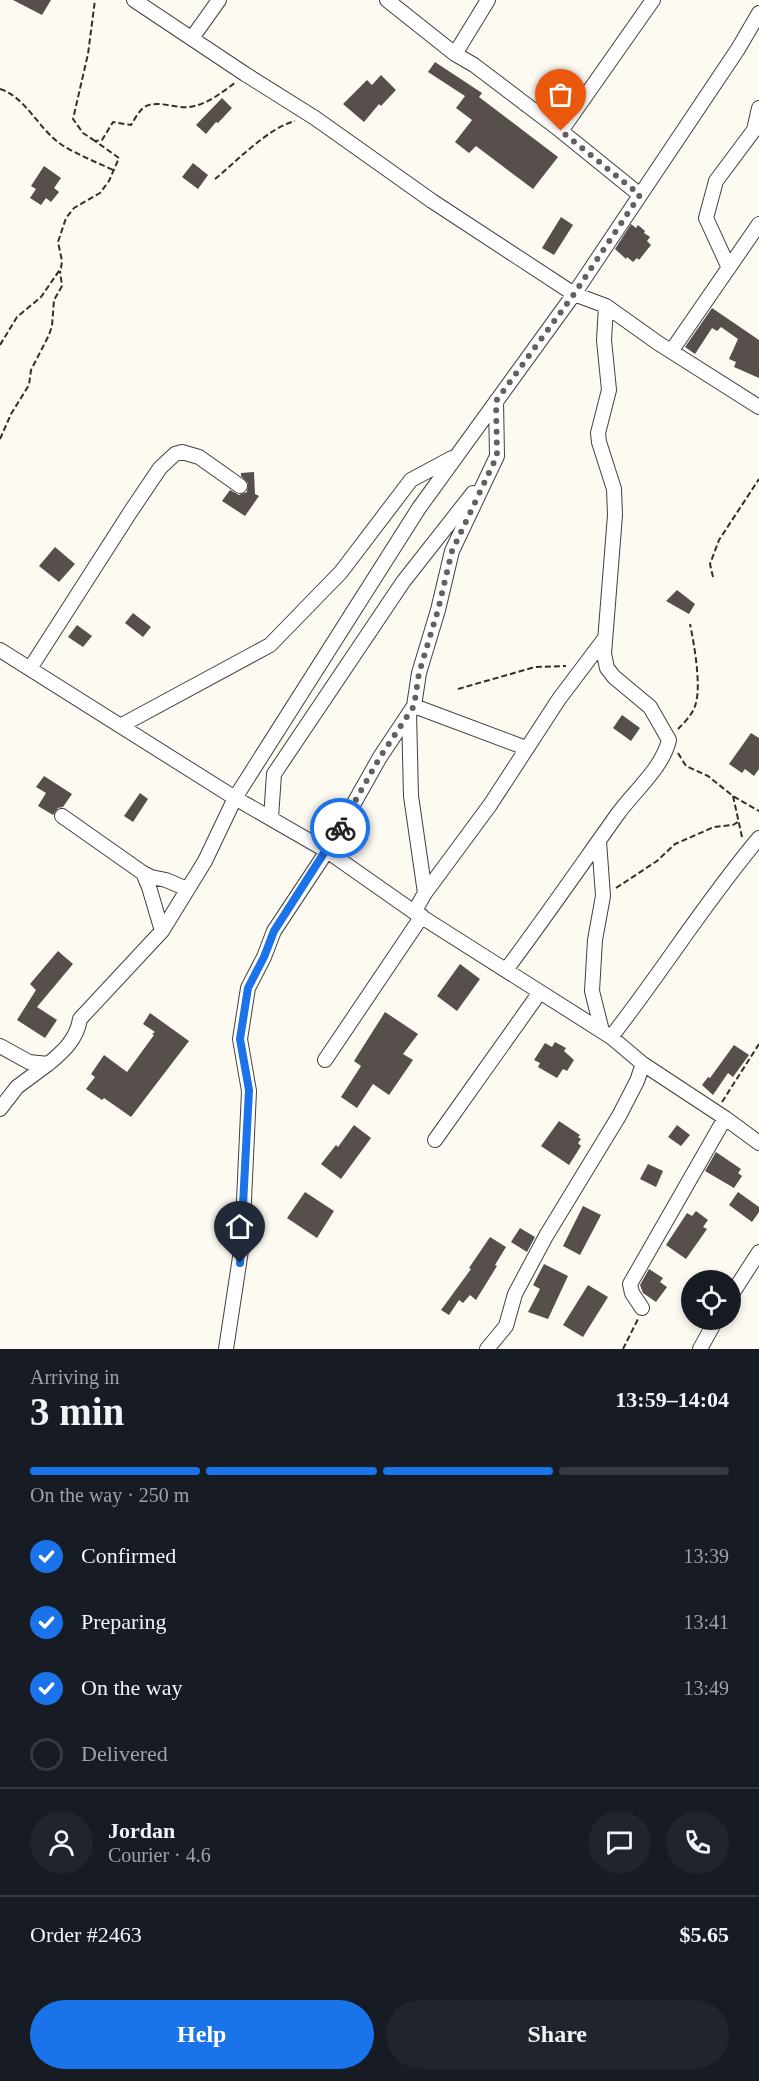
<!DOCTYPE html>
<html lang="en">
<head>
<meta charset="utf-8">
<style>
	body { margin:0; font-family:Georgia,serif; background:#20242c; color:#f1f3f6; height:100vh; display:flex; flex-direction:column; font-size:22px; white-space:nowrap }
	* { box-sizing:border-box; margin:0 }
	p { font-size:20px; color:#9ea1a6 }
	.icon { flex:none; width:33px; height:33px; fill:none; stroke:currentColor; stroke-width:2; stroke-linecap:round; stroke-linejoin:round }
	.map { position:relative; height:1349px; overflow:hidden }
	.drawer { display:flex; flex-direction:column; background:#171b24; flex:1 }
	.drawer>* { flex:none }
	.buttons { position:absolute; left:681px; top:1270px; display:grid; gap:12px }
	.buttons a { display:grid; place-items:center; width:60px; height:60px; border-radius:50%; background:#171b24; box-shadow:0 3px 9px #0003; font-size:30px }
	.pin { position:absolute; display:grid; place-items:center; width:51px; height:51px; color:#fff; margin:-62px -26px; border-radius:50% 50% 50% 0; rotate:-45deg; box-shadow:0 0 6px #0007 }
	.pin .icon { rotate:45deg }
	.courier { position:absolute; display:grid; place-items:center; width:60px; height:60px; margin:-30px; border:4px solid #1a73e8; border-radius:50%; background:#fff; color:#222; box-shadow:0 2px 8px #0007 }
	.overview em { font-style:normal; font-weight:700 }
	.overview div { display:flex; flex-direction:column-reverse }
	.overview { display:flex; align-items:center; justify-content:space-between; height:102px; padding:0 30px }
	h1 { font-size:39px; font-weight:700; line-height:45px }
	.bar { display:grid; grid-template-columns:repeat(4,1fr); gap:9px 6px; align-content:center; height:72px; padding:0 30px }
	.bar i { height:8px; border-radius:4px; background:#363941 }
	.bar .active { background:#1a73e8 }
	.bar p { grid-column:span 4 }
	.line { display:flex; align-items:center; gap:15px; padding:0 30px; border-top:2px solid #363941 }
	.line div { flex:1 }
	.round { display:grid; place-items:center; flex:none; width:63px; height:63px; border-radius:32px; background:#20242c }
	ol { padding:0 30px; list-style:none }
	li { display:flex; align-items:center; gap:18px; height:66px }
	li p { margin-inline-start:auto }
	li .icon { padding:6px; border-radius:50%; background:#1a73e8; color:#fff; stroke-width:4 }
	li:last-child { color:#9ea1a6 }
	li i { width:33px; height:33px; border:3px solid #363941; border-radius:50% }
	.cta { display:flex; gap:12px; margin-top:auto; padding:12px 30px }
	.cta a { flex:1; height:69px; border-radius:36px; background:#1a73e8; color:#fff; font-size:24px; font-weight:700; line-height:69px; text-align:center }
	.cta a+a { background:#20242c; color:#f1f3f6 }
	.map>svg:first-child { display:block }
	.building { fill:#564f4c }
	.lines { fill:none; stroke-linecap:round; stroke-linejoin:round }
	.minor-casing { stroke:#414141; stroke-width:16 }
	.path { stroke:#303030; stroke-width:2; stroke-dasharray:6 3; stroke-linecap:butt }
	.minor { stroke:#fff; stroke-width:14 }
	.done { stroke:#62615e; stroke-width:6; stroke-dasharray:0 10.8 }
	.route { stroke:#1a73e8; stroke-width:8 }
</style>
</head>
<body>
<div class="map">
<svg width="759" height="1349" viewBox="0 0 759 1349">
	<rect width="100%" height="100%" fill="#fdfaf2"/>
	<path class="building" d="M13 0H51L42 15Z
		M435 62 482 93 479 97 558 157 533 189 476 146 469 153 455 142 472 120 456 108 465 96 428 72Z
		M381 75 396 90 381 106 379 104 364 122 343 104 367 80 372 85Z
		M222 98 232 108 218 123 216 122 206 134 196 125Z
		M193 163 208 175 198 189 182 177Z
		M44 166 61 178 54 188 59 192 51 202 46 198 41 205 30 198 36 189 31 186Z
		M561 217 573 225 554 255 542 248Z
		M631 224 636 228 638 225 645 231 644 233 650 237 647 241 651 245 639 260 637 258 633 262 627 257 626 259 615 249Z
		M712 308 759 340V378L734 367 736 362 729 359 738 339 721 327 717 331 712 328 695 354 685 347Z
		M254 472 255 494 259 496 245 516 222 501 230 490 239 495 247 492 248 483 241 476V473Z
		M55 547 75 564 59 582 39 566Z
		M677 590 695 604 689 614 666 601Z
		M133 613 151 627 143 637 125 623Z
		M77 625 92 636 83 647 68 637Z
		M622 715 640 728 631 741 613 728Z
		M751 733 759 738V769L754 776 745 769 742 773 729 764Z
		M44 776 72 794 63 807 58 808 53 815 38 806 46 793 36 787Z
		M140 793 148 799 133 822 124 816Z
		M58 951 73 964 37 1007 57 1020 45 1038 17 1020 36 990 30 984Z
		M460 964 480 979 457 1011 437 996Z
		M385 1012 418 1034 403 1054 413 1060 389 1095 373 1084 357 1108 341 1097 361 1066 354 1061Z
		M150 1013 189 1041 131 1117 104 1098 102 1100 86 1089 95 1077 91 1074 104 1055 127 1072 154 1035 152 1034 155 1032 143 1024Z
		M555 1042 566 1048 564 1051 574 1060 567 1071 563 1069 557 1078 538 1067 540 1063 534 1060 545 1043 552 1047Z
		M734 1045 749 1055 733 1077 728 1073 713 1095 702 1085 708 1077 710 1078Z
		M559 1121 580 1135 578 1137 581 1139 578 1143 581 1146 569 1165 541 1146Z
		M354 1125 371 1138 341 1179 321 1164 336 1145 338 1147Z
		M677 1125 690 1135 681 1146 668 1137Z
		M716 1152 741 1169 738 1173 742 1176 734 1188 705 1171Z
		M648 1164 663 1171 656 1187 640 1179Z
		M305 1192 334 1211 317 1238 287 1218Z
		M738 1192 759 1207V1212L752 1222 729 1205Z
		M583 1206 601 1215 580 1255 563 1246Z
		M696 1211 708 1220 703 1227 707 1229 686 1259 666 1245 687 1213 692 1216Z
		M520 1228 535 1237 527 1252 511 1242Z
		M490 1237 506 1247 495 1265 497 1266 476 1300 470 1295 463 1303 459 1300 449 1315 441 1310 471 1269 469 1268Z
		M544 1264 568 1276 548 1319 528 1312 540 1289 533 1285Z
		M649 1269 663 1278 660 1282 667 1287 656 1302 643 1293 640 1285Z
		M588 1285 608 1297 583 1337 563 1325Z"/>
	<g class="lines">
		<defs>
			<path id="minor" d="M134 0 245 74 315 118 432 201 574 294 606 306 658 343 759 407
				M387 0 455 54 474 65 561 131 640 195
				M192 38 219 0
				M455 54 488 0
				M561 131 653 0
				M729 268 706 218 716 181 754 130 759 108
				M672 350 759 224
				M496 401 497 456 452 551 438 610 419 673 414 706 526 748
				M0 650 235 798 327 851 414 912 611 1037 643 1064 725 1118 759 1143
				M31 667 131 511 160 468 175 454 182 452 199 457 240 486
				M409 713 411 796 425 893
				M122 725 270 645 341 572 411 480 452 458
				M62 816 143 873 151 877 166 880 187 889
				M271 818 274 774 403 582 473 493
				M599 841 603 896 595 940 592 991 602 1031
				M143 873 149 887 162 931
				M414 912 425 893 490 805 559 699 605 638
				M506 970C544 919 580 867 617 815 634 791 662 769 669 740L650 707 614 677 607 668 604 654 615 515 614 489 599 442 598 433 609 390 604 340 606 306
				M611 1037C662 972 705 902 759 838
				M0 1046 29 1062 48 1064C63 1052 77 1039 80 1019L162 931 205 861 235 798 419 508 574 294 738 49 759 13
				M325 1060 422 916
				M0 1109 17 1087 48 1064
				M435 1140 540 992
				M730 1297 759 1252
				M642 1308 632 1293 630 1284 725 1118
				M226 1349 242 1244 249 1091 240 1039 248 988 264 957 274 931 327 851 380 757 414 706
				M487 1349 506 1326 515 1294 546 1236 619 1116 637 1081 643 1064
				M700 1349 716 1320"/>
		</defs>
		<use href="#minor" class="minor-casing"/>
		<path class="path" d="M0 89C26 97 39 130 62 145 78 155 96 162 113 170
			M95 141 83 133 73 119 88 54 95 0
			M215 179C237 161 268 128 295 121
			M0 345 17 317 41 297 61 268 62 261 58 242 66 218 74 208 100 193 109 181 119 158 95 141 102 140 113 122 131 125C134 120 138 113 142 109 153 98 176 109 189 107 206 105 223 92 236 82
			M0 439 11 414 29 385 31 370 49 335 52 326 54 300 62 286 60 271
			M713 577 710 564 719 540 759 479
			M458 689 535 667 566 666
			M678 729C684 723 692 715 695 706 702 688 694 643 690 624
			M678 753 686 766 708 776 733 796 759 811
			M733 796 742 837
			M616 888 657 861 675 844 714 827 733 825 738 822
			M722 1102 759 1044
			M623 1349 638 1319"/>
		<use href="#minor" class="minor"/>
	</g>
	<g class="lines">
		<path class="done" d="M340 828 380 757 414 706 419 673 438 610 452 551 497 456 496 401 574 294 640 195 561 131"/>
		<path class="route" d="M240 1263 249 1090 240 1039 248 988 264 957 274 931 340 828"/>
	</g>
</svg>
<div class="buttons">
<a><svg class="icon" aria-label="locate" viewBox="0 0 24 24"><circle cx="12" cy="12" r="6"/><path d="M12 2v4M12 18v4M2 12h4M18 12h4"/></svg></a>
</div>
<div class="pin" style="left:561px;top:131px;background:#ea580c"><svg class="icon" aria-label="bag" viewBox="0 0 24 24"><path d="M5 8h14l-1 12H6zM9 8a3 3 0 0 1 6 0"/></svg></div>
<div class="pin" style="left:240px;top:1263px;background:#1f2937"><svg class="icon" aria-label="home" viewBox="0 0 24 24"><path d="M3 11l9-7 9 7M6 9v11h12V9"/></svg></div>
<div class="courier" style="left:340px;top:828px"><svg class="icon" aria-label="bike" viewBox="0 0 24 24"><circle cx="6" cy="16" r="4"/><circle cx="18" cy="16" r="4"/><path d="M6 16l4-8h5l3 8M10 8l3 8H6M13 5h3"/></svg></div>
</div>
<section class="drawer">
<div class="overview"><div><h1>3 min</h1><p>Arriving in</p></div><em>13:59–14:04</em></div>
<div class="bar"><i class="active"></i><i class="active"></i><i class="active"></i><i></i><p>On the way · 250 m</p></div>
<ol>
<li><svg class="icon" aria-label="check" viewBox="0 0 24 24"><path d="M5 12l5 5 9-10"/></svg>Confirmed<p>13:39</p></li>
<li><svg class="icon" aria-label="check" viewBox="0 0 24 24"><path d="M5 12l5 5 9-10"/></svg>Preparing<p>13:41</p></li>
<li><svg class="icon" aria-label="check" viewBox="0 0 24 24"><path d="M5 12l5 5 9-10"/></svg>On the way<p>13:49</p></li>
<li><i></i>Delivered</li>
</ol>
<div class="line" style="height:108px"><a class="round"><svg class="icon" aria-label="person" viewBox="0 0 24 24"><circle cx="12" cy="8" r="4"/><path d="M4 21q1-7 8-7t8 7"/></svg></a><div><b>Jordan</b><p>Courier · 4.6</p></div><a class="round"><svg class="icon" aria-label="chat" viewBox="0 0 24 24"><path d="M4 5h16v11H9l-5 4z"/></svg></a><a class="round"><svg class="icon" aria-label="phone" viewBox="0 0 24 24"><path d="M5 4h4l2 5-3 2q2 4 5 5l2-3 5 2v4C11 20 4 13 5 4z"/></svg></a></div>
<div class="line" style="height:78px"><div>Order #2463</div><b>$5.65</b></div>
<div class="cta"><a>Help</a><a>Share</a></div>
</section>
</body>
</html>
